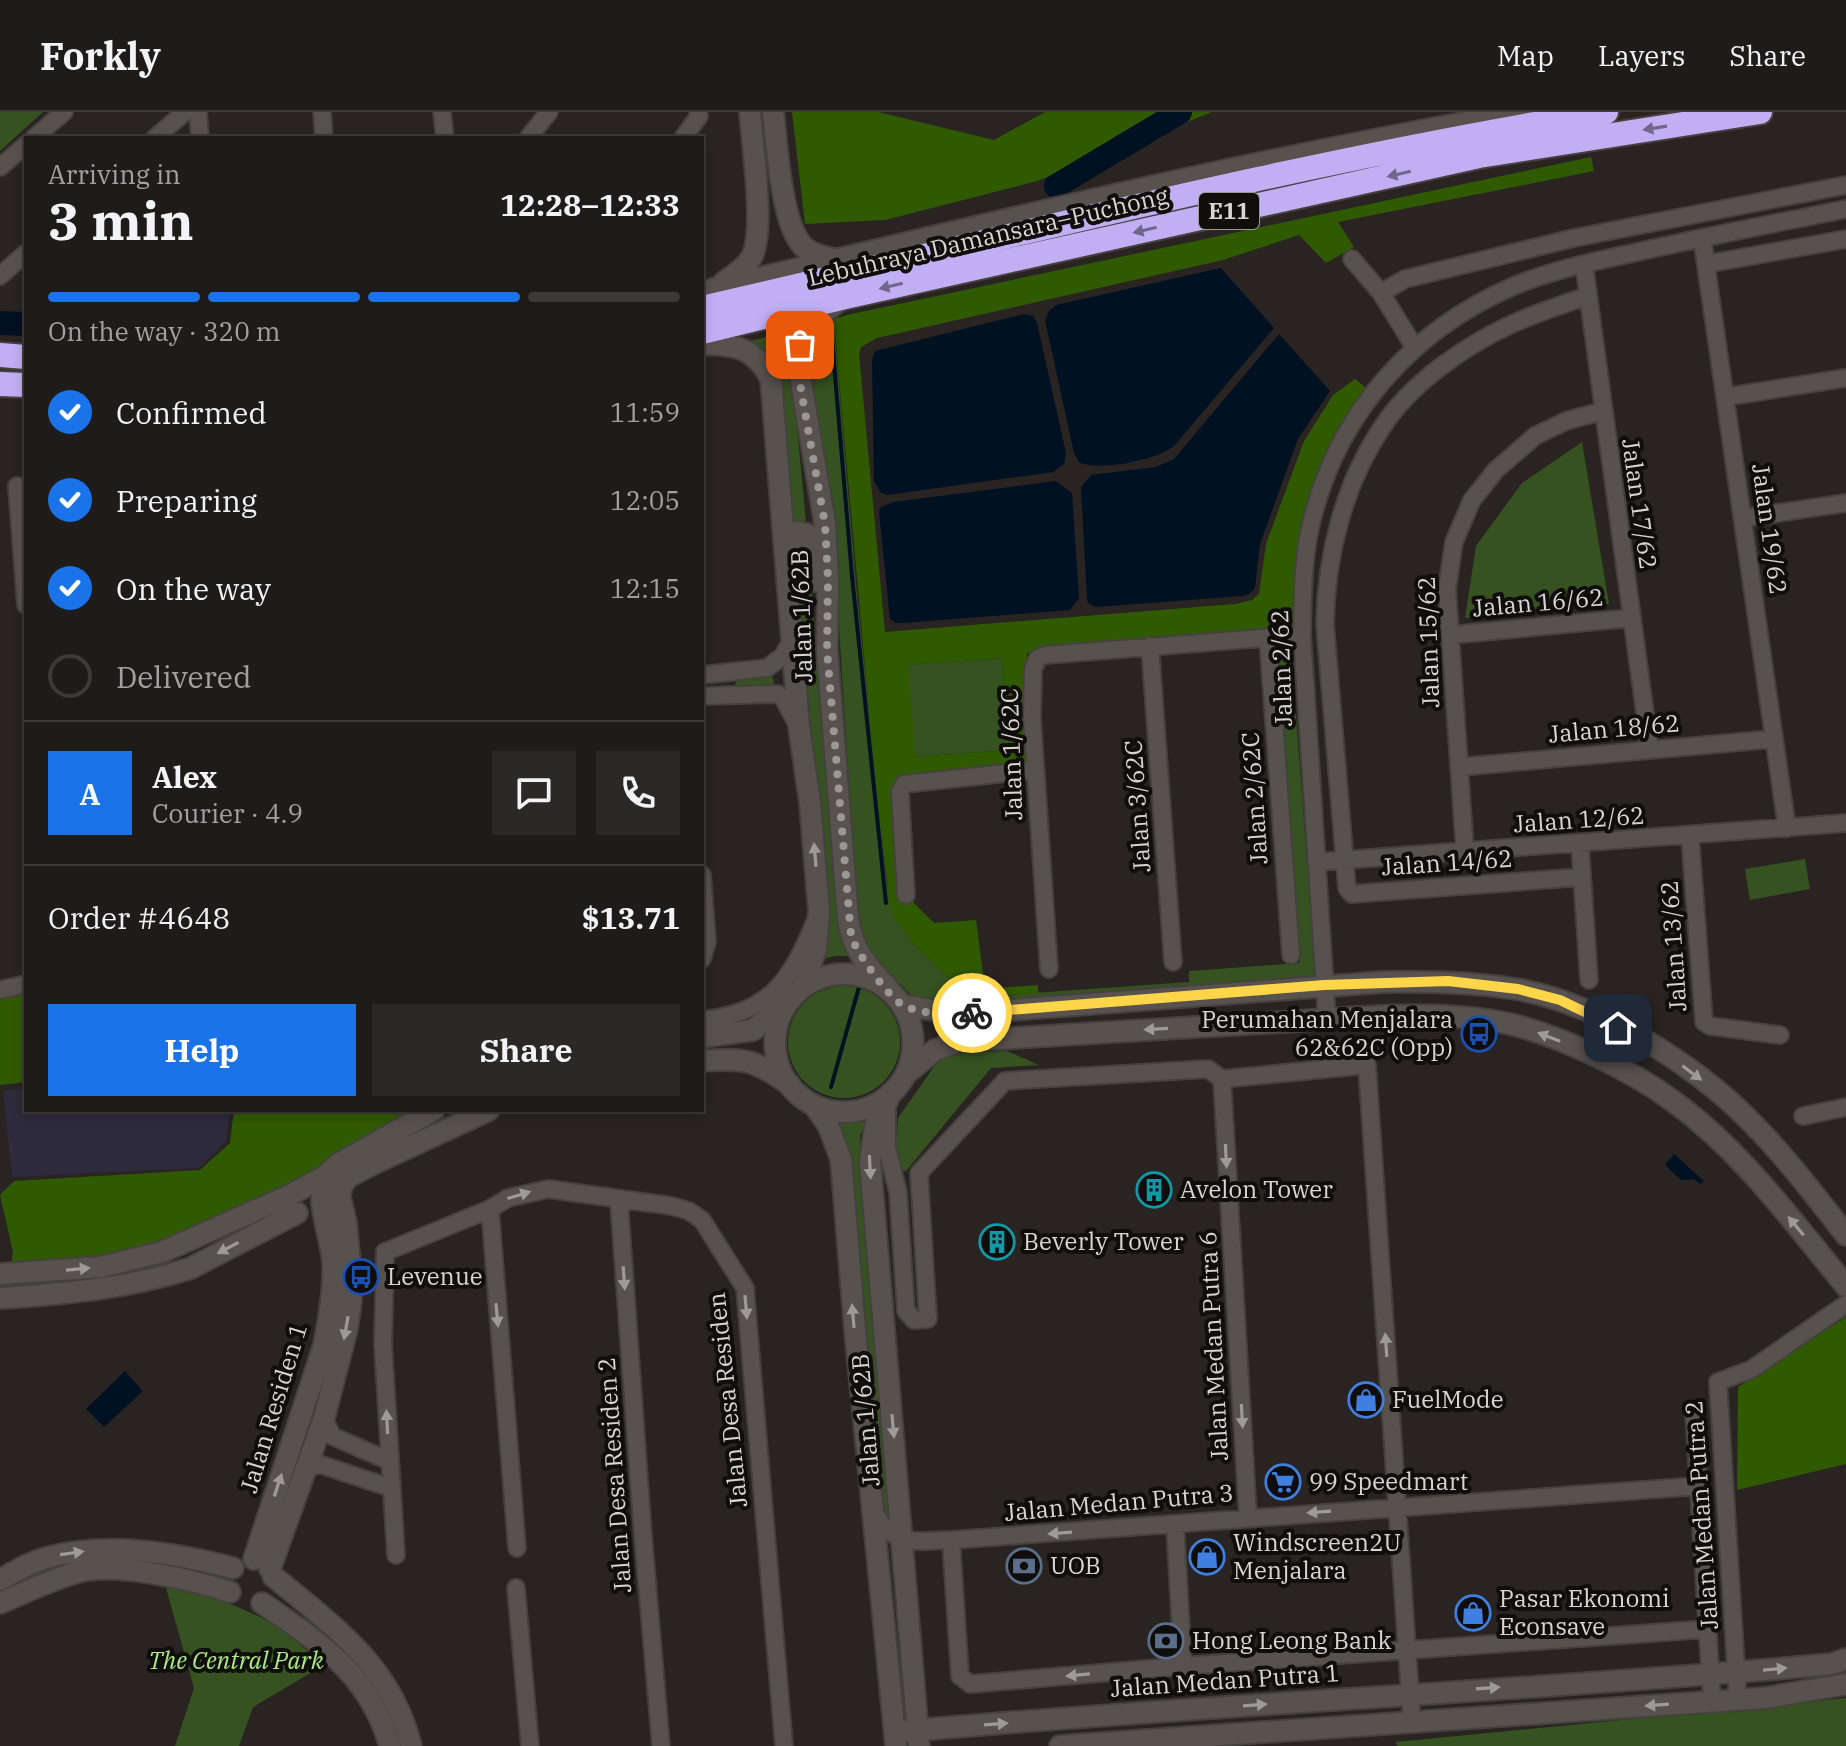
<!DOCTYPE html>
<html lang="en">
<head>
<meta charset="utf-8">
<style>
	body { margin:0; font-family:"IBM Plex Serif",serif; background:#2c2826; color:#f1f3f6; height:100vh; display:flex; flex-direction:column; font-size:30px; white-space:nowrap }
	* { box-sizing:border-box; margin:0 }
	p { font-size:26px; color:#a1a1a2 }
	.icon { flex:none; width:44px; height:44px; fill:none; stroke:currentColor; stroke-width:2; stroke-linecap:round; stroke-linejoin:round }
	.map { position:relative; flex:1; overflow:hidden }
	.drawer { position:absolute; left:24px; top:24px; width:680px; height:976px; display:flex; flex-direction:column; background:#1f1b19; border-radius:0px; box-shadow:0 4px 12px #0003,0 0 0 2px #3c3938 }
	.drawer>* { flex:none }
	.pin { position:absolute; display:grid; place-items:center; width:68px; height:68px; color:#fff; margin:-34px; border-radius:16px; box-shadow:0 4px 12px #0006 }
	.courier { position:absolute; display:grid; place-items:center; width:80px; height:80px; margin:-40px; border:6px solid #ffd54a; border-radius:50%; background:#fff; color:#222; box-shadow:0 2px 10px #0007 }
	.summary em { font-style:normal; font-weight:700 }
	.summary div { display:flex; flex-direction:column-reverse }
	.summary { display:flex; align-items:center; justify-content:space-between; height:136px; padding:0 24px }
	h1 { font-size:52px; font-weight:700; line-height:60px }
	.bar { display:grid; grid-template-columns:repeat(4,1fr); gap:12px 8px; align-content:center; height:96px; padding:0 24px }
	.bar i { height:10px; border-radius:6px; background:#3c3938 }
	.bar .active { background:#1a73e8 }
	.bar p { grid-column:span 4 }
	.line { display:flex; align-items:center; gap:20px; padding:0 24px; border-top:2px solid #3c3938 }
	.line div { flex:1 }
	.round { display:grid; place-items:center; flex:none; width:84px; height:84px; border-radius:0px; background:#2c2826 }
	ol { padding:0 24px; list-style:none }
	li { display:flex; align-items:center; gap:24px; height:88px }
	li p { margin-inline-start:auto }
	li .icon { padding:8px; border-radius:50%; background:#1a73e8; color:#fff; stroke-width:4 }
	li:last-child { color:#a1a1a2 }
	li i { width:44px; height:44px; border:4px solid #3c3938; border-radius:50% }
	.action { display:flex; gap:16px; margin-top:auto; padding:16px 24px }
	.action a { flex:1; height:92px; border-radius:0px; background:#1a73e8; color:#fff; font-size:32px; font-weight:700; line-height:92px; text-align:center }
	.action a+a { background:#2c2826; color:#f1f3f6 }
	header { display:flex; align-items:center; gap:48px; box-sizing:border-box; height:112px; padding:0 40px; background:#1f1b19; border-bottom:2px solid #3c3938 }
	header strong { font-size:38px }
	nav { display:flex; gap:44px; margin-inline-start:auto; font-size:28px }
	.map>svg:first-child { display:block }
	.industrial { fill:#2d2a3b }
	.green { fill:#365220 }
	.forest { fill:#305a00; fill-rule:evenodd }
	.water { fill:#012 }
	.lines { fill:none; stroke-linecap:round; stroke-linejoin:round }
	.stream { stroke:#012; stroke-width:4 }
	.river { stroke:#012; stroke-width:24 }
	.minor-casing { stroke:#45413f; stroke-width:20 }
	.tertiary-casing { stroke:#45413f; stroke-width:24 }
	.secondary-casing { stroke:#45413f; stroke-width:24 }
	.motorway-casing { stroke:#45413f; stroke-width:28 }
	.minor { stroke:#58524f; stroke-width:16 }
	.tertiary { stroke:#58524f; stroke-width:20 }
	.secondary { stroke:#58524f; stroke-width:20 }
	.motorway { stroke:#c1aff3; stroke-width:24 }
	.oneway { fill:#71678c }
	.oneway2 { fill:#9e9a98 }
	.done { stroke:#9b9795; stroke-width:8; stroke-dasharray:0 14.4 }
	.route { stroke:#ffd54a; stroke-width:10 }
	.labels { text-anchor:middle; stroke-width:8; stroke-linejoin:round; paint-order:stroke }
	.shield { fill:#100e0d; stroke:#9c9998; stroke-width:2 }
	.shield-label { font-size:22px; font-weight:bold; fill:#d8d5d3 }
	.street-label { font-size:24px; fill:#d8d5d3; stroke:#100e0d }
	.poi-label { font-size:24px; fill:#d8d5d3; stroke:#100e0d; text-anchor:start }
	.park-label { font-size:24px; font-style:italic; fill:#aceb80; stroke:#100e0d }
</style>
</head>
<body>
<header>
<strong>Forkly</strong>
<nav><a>Map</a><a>Layers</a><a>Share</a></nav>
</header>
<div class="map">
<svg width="1846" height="1634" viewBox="0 0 1846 1634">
	<rect width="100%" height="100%" fill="#292421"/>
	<path class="industrial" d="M26 977V998H230L226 1029 199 1056 12 1065 3 978Z"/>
	<path class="green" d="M0 0H43L0 39Z
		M840 204 834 213 856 472 887 771 896 810 914 832 947 864 978 885 1189 870V859L1300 851 1276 538 1279 533H1285L1291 539 1316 866 945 897 919 889 911 883 866 838 858 822 833 416 815 317 806 238 823 213Z
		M795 218 791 237V251L806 411 799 409 792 412 763 239 750 229Z
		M1582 330 1609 492 1465 506 1476 434 1522 371Z
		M798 427 808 437 841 825 850 844H836L820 847 828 824 796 432Z
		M1002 546 1009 638 914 645 907 553Z
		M771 562 774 570 771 575H736L735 573 739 564Z
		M1805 747 1810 777 1750 788 1745 757Z
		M788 930a56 56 0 1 1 112 0a56 56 0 1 1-112 0Z
		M1007 939 1039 953 991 956 906 1059H900L896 1045 898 1006 938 949 955 941Z
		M868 1003 860 1024 893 1411 880 1393 848 1037 836 1006Z
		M166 1476C200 1479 238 1493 269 1510 289 1521 307 1539 324 1553L253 1595 239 1634H175L194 1576Z
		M1846 1586V1634H1397L1396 1630Z"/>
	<path class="forest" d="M792 0H878L994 28 1045 0H1212L1037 69 885 108 805 112Z
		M1591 45 1594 59 1338 110 1354 135 1326 151 1299 123 1223 148 877 226 861 235 859 242 885 520 1235 492 1252 488 1259 482 1266 432 1304 329 1333 283 1355 267 1371 280 1315 384 1299 521 1027 541 1035 658 897 669 906 783 934 811 976 808 985 877 1038 873V881L977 885 947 864 914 832 896 810 890 792 875 664 834 212 836 207 847 203ZM1002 546 1009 638 915 645 908 553Z
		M26 879V970L0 973V888Z
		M234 998H420L286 1079 178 1124 108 1147 11 1155 13 1140 0 1083 14 1069 200 1058 230 1031Z
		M1846 1205V1352L1737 1378 1738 1275Z"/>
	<path class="water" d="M1221 156 1274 216 1175 333C1160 348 1097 360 1079 350L1074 341 1045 208 1049 199 1056 193Z
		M1024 202 1033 204 1037 211 1066 341 1064 352 1053 360 887 383 881 381 874 369 872 248 875 239Z
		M1279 222 1330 279 1298 327 1260 432 1255 476 1249 482 1242 484 1096 495 1088 491 1087 487 1081 375 1091 363 1156 355 1174 347Z
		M1056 369 1072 381 1079 486 1070 498 902 511H896L890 507 879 400 881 395 893 390Z
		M1674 1042 1704 1069 1700 1072 1694 1067 1681 1068 1665 1053Z
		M125 1259 143 1279 104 1315 86 1297Z"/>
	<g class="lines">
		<path class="stream" d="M831 216 852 464 886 791
			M831 975 859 875"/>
		<path class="river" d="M1056 74 1180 0
			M0 211 26 212"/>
		<defs>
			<path id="minor" d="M198 0 200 26
				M322 0 324 26
				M442 0 445 26
				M34 26 64 0
				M155 26 185 0
				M528 26 549 0
				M683 26 699 4 698 0
				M0 55 26 33
				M1702 126 1787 716
				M1352 147 1381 181
				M1584 152 1650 638
				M1706 152 1846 127
				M0 164 26 141
				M1415 236 1381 181 1405 167 1574 126 1846 73
				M1725 285 1846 266
				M17 374 26 493
				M1744 406 1846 391
				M1450 523 1631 506
				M1268 525 1291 843
				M1150 534 1173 850
				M702 563 767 556 783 544 791 529
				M702 584 778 582 783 586 796 610
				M1459 655 1773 627
				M1690 724 1704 910 1710 914 1780 923
				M1580 733 1589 868
				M1465 740 1447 477 1454 430 1472 388 1496 358 1535 324 1566 309 1602 299
				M1316 750 1846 711
				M702 763 707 830 702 847
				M1582 765 1352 782 1347 776 1325 512C1326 444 1344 371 1383 314 1411 271 1466 233 1512 212 1536 201 1562 193 1587 184
				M906 783 900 680 904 672 1035 658
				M1049 857 1032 607 1033 557 1038 546 1045 543 1302 523
				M0 878 26 872
				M702 908C768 902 790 870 814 812
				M1327 908 1302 523C1303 485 1302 446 1312 408 1338 301 1413 217 1514 174 1559 155 1608 147 1655 136 1719 122 1782 110 1846 97
				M1222 967 1367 953 1412 1610
				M1222 967 1248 1405
				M887 994V1036L898 1080 906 1199 914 1208 928 1207 919 1061 1005 969 1208 957 1222 967
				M1803 1004 1846 995
				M619 1089 643 1424 661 1634
				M490 1097 517 1436
				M1694 1299 1712 1589
				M324 1306 332 1324 389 1349
				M303 1362 314 1353H322L391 1376
				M874 1399C892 1436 916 1429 951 1428L1699 1374
				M1175 1412 1183 1554
				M951 1428 960 1564 970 1572 1183 1554 1708 1517
				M396 1443 383 1233 385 1140 490 1097 508 1086 548 1077 672 1094 689 1099 702 1108 745 1176 784 1634
				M516 1476 530 1634
				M1738 1588 1718 1270 1752 1257 1846 1192"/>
			<path id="tertiary" d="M702 925 753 918 791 887
				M702 949C746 946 753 947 789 972
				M341 1075 348 1065 375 1051 489 998
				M0 1162 101 1155 162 1140 288 1084 325 1064 338 1052 434 998
				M0 1186C64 1182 130 1176 191 1156L297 1101
				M254 1447 324 1233C329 1206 334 1179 333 1151 331 1123 315 1090 325 1064
				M270 1457 324 1306 347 1217 351 1190 350 1153 346 1111 340 1085 341 1075
				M273 1464C334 1515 391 1553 411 1634
				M0 1468C16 1459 32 1449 50 1445 109 1430 175 1441 233 1456
				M0 1491C24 1481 56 1465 82 1459 120 1451 194 1468 230 1480
				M262 1491C321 1532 369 1561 390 1634
				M895 1620C1207 1592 1520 1580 1832 1552L1846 1547
				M1060 1634 1765 1586 1846 1572"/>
			<path id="secondary" d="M773 0C777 32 781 110 802 133 811 143 824 144 836 148
				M723 171C733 163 745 157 751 146 766 122 752 31 750 0
				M713 177C982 113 1252 47 1525 0
				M839 189C809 210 801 222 799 258L825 412 828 468 827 538 848 806C852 838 868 855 889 877
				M702 232C737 233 754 235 771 267L799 615 810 691 819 799 816 837 803 875
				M788 443 793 424 797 420 807 422 812 435 816 469
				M775 931a69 69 0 1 1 138 0a69 69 0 1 1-138 0Z
				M902 893 957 902 1383 870C1428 869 1472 870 1516 877 1597 891 1695 952 1752 1011 1786 1045 1816 1085 1846 1123
				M907 961 935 938 961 929C1067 922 1174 917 1281 910 1356 906 1435 896 1510 912 1561 924 1631 958 1673 989 1742 1039 1792 1109 1846 1174
				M891 981 875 1015 870 1050 919 1634
				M814 993 828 1013 841 1047 855 1218 896 1634"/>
			<path id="motorway" d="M702 196C1002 127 1302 49 1606 0
				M702 220 845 185 1479 44 1760 0
				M0 243 26 245
				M0 272 26 273"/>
		</defs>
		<use href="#minor" class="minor-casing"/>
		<use href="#tertiary" class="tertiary-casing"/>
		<use href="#secondary" class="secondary-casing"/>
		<use href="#motorway" class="motorway-casing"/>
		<use href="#minor" class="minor"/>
		<use href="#tertiary" class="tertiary"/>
		<use href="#secondary" class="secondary"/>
		<use href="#motorway" class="motorway"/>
	</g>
	<defs><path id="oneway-solid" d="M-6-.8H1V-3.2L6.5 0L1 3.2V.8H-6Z" transform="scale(2)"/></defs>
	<g class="oneway">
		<use href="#oneway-solid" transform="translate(1655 16) rotate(171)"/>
		<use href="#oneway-solid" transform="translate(1399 62) rotate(167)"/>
		<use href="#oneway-solid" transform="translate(1145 118) rotate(167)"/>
		<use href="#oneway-solid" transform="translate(891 174) rotate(167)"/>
	</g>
	<g class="oneway2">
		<use href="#oneway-solid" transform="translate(815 743) rotate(-95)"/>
		<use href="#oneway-solid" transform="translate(1156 917) rotate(177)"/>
		<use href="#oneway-solid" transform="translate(1549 925) rotate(-159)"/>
		<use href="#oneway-solid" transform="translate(1692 961) rotate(37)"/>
		<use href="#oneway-solid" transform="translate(1226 1044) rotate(87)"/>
		<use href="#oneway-solid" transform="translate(870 1055) rotate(87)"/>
		<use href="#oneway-solid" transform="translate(519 1083) rotate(-17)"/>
		<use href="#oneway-solid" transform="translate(1796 1114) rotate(-130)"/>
		<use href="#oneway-solid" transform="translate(228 1136) rotate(152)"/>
		<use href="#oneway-solid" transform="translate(78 1157) rotate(-5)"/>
		<use href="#oneway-solid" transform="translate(624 1166) rotate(86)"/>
		<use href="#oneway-solid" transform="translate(746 1195) rotate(85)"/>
		<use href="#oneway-solid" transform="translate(497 1203) rotate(85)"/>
		<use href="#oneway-solid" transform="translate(853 1204) rotate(-95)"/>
		<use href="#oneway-solid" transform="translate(346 1216) rotate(100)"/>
		<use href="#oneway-solid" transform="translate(1386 1233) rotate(-94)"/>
		<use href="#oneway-solid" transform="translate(1242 1304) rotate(87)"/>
		<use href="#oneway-solid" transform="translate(387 1310) rotate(-93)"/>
		<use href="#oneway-solid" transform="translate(893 1314) rotate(85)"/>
		<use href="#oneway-solid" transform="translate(278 1373) rotate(-72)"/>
		<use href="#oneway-solid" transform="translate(1319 1400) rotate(176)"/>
		<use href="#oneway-solid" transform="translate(1060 1421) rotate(176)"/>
		<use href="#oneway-solid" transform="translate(72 1441) rotate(-8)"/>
		<use href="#oneway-solid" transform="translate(1775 1557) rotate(-5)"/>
		<use href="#oneway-solid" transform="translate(1078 1563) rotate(175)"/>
		<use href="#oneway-solid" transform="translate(1488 1576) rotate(-4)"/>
		<use href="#oneway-solid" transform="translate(1255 1593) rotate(-4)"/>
		<use href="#oneway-solid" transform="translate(1657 1593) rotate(176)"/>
		<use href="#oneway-solid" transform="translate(996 1612) rotate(-4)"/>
	</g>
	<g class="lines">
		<path class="done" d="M800 233 799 258 801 278 825 412 828 468 827 538 851 824C856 840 889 886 903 893 922 903 952 902 972 901"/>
		<path class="route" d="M972 901 1324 873 1448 869 1518 877 1560 888 1618 916"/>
	</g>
	<defs>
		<symbol id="bus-ring" viewBox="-11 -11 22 22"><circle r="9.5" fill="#100e0d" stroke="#1a4fb4" stroke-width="1.5"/><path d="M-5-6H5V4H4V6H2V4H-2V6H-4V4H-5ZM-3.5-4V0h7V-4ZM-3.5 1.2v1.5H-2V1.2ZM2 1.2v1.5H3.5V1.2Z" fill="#1a4fb4"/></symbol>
		<symbol id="building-ring" viewBox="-11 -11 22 22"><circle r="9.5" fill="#100e0d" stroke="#0f9aa8" stroke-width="1.5"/><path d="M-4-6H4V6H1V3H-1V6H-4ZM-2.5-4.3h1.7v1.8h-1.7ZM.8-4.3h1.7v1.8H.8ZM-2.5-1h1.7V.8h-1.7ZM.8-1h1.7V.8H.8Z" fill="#0f9aa8"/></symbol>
		<symbol id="shop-ring" viewBox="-11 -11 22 22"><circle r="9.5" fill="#100e0d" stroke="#3f7fe0" stroke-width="1.5"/><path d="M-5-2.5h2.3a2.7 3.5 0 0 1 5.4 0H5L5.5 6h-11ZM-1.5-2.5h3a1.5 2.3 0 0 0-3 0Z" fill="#3f7fe0"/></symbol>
		<symbol id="supermarket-ring" viewBox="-11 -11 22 22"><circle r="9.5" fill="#100e0d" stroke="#3f7fe0" stroke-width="1.5"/><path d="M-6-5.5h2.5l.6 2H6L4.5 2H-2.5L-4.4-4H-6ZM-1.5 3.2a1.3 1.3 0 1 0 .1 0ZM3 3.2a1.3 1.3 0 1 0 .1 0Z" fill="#3f7fe0"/></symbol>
		<symbol id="bank-ring" viewBox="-11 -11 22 22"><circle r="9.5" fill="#100e0d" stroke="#5c6f8a" stroke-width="1.5"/><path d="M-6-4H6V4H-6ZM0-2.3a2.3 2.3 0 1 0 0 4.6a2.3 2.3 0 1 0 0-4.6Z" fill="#5c6f8a"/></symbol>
	</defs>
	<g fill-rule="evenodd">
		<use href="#bus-ring" x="1459" y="902" width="40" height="40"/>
		<use href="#building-ring" x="1134" y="1058" width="40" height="40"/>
		<use href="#building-ring" x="977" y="1110" width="40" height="40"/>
		<use href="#bus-ring" x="341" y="1145" width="40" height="40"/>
		<use href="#shop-ring" x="1346" y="1268" width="40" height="40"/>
		<use href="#supermarket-ring" x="1263" y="1350" width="40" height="40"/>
		<use href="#shop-ring" x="1187" y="1425" width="40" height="40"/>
		<use href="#bank-ring" x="1004" y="1434" width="40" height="40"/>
		<use href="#shop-ring" x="1453" y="1481" width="40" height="40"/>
		<use href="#bank-ring" x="1146" y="1509" width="40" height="40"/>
	</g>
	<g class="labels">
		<rect class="shield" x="1199" y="81" width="60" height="36" rx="6"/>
		<g class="shield-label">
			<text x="1229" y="107">E11</text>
		</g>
		<g class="street-label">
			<text transform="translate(988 125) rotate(-13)" y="8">Lebuhraya Damansara–Puchong</text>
			<text transform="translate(1639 392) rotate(82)" y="8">Jalan 17/62</text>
			<text transform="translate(1769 417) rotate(82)" y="8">Jalan 19/62</text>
			<text transform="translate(1538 491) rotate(-5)" y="8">Jalan 16/62</text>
			<text transform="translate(802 504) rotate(-92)" y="8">Jalan 1/62B</text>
			<text transform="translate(1429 530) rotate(-92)" y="8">Jalan 15/62</text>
			<text transform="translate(1282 556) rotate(-92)" y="8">Jalan 2/62</text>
			<text transform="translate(1614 617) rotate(-5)" y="8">Jalan 18/62</text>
			<text transform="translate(1012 642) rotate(-92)" y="8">Jalan 1/62C</text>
			<text transform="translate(1255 686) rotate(-94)" y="8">Jalan 2/62C</text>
			<text transform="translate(1138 694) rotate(-94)" y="8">Jalan 3/62C</text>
			<text transform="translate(1579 708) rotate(-4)" y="8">Jalan 12/62</text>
			<text transform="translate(1447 751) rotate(-4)" y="8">Jalan 14/62</text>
			<text transform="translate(1674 834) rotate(-94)" y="8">Jalan 13/62</text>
			<text transform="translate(1214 1234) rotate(-93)" y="8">Jalan Medan Putra 6</text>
			<text transform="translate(728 1288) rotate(-96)" y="8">Jalan Desa Residen</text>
			<text transform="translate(274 1296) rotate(-73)" y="8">Jalan Residen 1</text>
			<text transform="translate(866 1308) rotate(-95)" y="8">Jalan 1/62B</text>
			<text transform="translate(615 1363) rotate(-94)" y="8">Jalan Desa Residen 2</text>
			<text transform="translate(1119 1391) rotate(-5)" y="8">Jalan Medan Putra 3</text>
			<text transform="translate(1702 1403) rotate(-94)" y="8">Jalan Medan Putra 2</text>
			<text transform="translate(1225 1569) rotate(-4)" y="8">Jalan Medan Putra 1</text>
		</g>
		<g class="poi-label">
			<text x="1453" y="916" text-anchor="end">Perumahan Menjalara<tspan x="1453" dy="28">62&amp;62C (Opp)</tspan></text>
			<text x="1180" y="1086">Avelon Tower</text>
			<text x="1023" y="1138">Beverly Tower</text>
			<text x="387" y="1173">Levenue</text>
			<text x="1392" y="1296">FuelMode</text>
			<text x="1309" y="1378">99 Speedmart</text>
			<text x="1233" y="1439">Windscreen2U<tspan x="1233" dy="28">Menjalara</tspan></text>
			<text x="1050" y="1462">UOB</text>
			<text x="1499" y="1495">Pasar Ekonomi<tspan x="1499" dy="28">Econsave</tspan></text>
			<text x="1192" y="1537">Hong Leong Bank</text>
		</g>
		<g class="park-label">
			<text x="236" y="1557">The Central Park</text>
		</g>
	</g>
</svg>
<div class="pin" style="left:800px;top:233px;background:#ea580c"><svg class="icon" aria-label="bag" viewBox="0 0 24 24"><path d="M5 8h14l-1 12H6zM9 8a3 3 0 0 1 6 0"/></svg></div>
<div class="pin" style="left:1618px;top:916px;background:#1f2937"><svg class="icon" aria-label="home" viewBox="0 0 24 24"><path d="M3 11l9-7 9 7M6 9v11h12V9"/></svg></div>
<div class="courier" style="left:972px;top:901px"><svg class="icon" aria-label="bike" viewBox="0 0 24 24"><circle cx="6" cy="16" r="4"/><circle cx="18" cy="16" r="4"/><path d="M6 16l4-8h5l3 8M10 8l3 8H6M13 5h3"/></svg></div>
<section class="drawer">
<div class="summary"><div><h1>3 min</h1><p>Arriving in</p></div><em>12:28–12:33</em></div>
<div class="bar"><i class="active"></i><i class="active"></i><i class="active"></i><i></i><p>On the way · 320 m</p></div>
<ol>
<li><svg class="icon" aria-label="check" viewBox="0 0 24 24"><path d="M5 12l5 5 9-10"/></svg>Confirmed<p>11:59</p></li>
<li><svg class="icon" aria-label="check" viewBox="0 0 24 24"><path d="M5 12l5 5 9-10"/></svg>Preparing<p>12:05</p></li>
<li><svg class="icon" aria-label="check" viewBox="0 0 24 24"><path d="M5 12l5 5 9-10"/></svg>On the way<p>12:15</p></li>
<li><i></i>Delivered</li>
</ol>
<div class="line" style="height:144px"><b class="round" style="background:#1a73e8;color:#fff">A</b><div><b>Alex</b><p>Courier · 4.9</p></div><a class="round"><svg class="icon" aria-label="chat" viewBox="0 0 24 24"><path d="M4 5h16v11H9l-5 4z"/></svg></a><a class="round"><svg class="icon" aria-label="phone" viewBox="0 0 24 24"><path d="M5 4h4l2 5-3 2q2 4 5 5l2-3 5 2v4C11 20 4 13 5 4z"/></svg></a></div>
<div class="line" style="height:104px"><div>Order #4648</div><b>$13.71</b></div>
<div class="action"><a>Help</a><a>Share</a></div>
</section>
</div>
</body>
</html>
